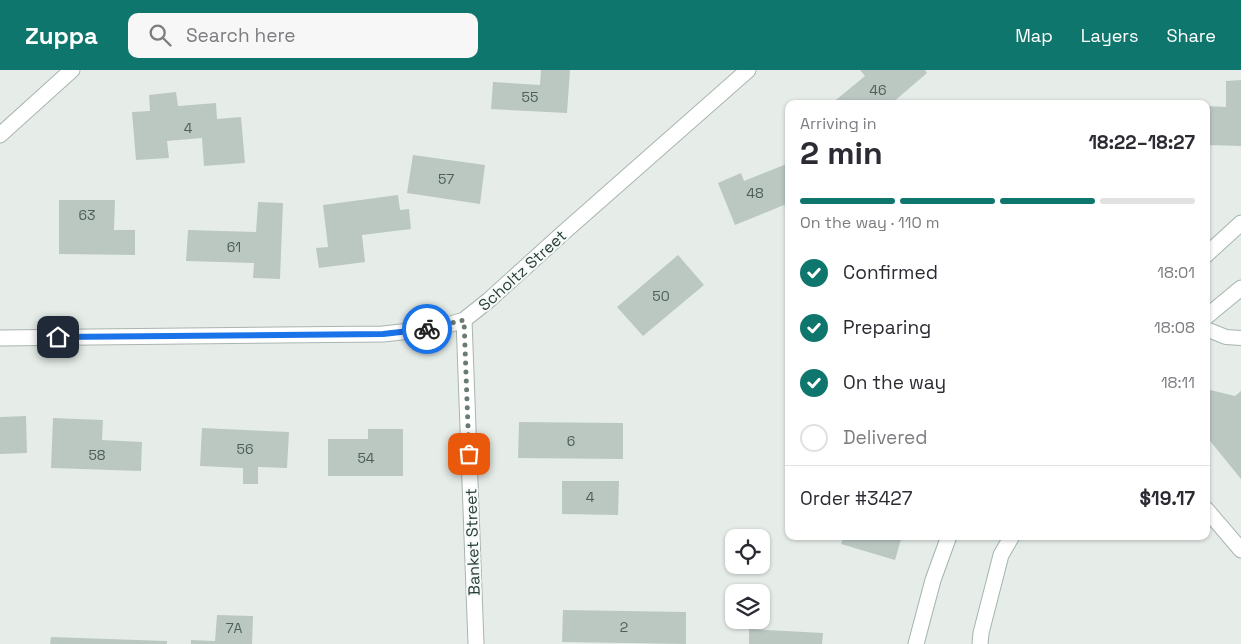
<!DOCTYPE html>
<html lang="en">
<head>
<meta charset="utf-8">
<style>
	body { margin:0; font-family:"Space Grotesk",sans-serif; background:#f7f7f7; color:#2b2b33; height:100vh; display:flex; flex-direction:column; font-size:19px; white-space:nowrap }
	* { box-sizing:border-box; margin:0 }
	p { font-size:16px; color:#7c7c81 }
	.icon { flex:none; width:28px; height:28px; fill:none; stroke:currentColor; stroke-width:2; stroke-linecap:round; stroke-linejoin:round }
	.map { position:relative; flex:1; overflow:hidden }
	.details { position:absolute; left:785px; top:30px; width:425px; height:440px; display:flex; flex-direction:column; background:#fff; border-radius:10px; box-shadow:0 1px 4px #0004 }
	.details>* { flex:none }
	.fabs { position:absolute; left:725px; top:459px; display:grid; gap:10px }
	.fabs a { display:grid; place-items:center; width:45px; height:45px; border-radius:10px; background:#fff; box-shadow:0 1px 4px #0004; font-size:25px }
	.pin { position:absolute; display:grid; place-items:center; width:42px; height:42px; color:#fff; margin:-21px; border-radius:10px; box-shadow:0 2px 8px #0006 }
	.courier { position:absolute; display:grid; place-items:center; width:50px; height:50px; margin:-25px; border:4px solid #1a73e8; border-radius:50%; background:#fff; color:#222; box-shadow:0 1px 6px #0007 }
	.summary em { font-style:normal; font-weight:700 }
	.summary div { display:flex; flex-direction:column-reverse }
	.summary { display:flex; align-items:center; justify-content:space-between; height:85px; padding:0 15px }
	h1 { font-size:32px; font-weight:700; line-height:38px }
	.bar { display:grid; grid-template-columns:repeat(4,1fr); gap:8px 5px; align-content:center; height:60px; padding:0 15px }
	.bar i { height:6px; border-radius:4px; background:#e1e1e2 }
	.bar .on { background:#0f766e }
	.bar p { grid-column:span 4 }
	.line { display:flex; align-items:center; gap:12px; padding:0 15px; border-top:1px solid #e1e1e2 }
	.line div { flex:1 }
	ol { padding:0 15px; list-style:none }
	li { display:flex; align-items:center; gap:15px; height:55px }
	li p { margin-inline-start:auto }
	li .icon { padding:5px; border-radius:50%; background:#0f766e; color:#fff; stroke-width:4 }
	li:last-child { color:#7c7c81 }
	li i { width:28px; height:28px; border:2px solid #e1e1e2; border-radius:50% }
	header { display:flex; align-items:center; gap:30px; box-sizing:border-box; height:70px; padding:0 25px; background:#0f766e; color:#fff }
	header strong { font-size:24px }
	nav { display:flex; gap:28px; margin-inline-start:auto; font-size:18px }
	.search { width:350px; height:45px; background:#f7f7f7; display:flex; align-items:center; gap:12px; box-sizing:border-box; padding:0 18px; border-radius:10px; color:#7c7c81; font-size:19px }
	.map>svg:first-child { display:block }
	.building { fill:#bbc8c2 }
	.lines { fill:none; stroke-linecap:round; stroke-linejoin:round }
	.lane-casing { stroke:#a9b5af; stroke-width:16 }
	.street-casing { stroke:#a9b5af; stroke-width:17 }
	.secondary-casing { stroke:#a2b5ad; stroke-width:17 }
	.lane { stroke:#fff; stroke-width:14 }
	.street { stroke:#fff; stroke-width:15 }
	.secondary { stroke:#fff; stroke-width:15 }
	.done { stroke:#6a7b74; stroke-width:5; stroke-dasharray:0 9 }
	.route { stroke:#1a73e8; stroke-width:6 }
	.labels { text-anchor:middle; stroke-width:4; stroke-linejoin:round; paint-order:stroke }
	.number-label { font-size:14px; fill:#4c6058 }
	.street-label { font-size:16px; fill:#273d35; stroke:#f6faf8 }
</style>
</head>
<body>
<header>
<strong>Zuppa</strong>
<div class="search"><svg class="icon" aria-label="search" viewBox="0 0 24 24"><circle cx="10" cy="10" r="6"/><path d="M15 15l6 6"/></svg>Search here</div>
<nav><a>Map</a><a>Layers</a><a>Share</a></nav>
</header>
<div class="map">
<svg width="1241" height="574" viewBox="0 0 1241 574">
	<rect width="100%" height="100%" fill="#e6ede9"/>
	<path class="building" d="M541 0H570L567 43 491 39 493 12 540 15Z
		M860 0H925L927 3 891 34H831L865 6Z
		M1241 10V76L1206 75V36L1226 37V11Z
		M176 22 178 36 216 33 217 49 241 47 245 93 204 96 202 68 167 71 169 88 136 90 132 42 150 41 149 25Z
		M413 85 485 95 480 134 407 123Z
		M789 93V133L735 155 718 113 741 103 744 111Z
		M398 125 400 140 409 139 411 159 362 165 365 192 319 198 316 178 328 177 323 135Z
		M59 130H115L114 160H135V185L59 184Z
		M258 132 283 133 280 209 253 208 254 193 186 191 188 160 256 162Z
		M678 185 704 215 643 266 617 237Z
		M1206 319 1235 326 1241 321V409L1206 366Z
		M26 346 27 383 0 384V347Z
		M53 348 103 350 102 370 142 372 141 401 51 398Z
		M519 352 623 353V389L518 388Z
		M202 358 289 362 287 398 258 397V414H243V398L200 396Z
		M368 359H403V406H328V369H368Z
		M562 411H619L618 445 562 444Z
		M844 466H902L895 490 841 474Z
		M563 540 686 542V574L562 572Z
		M217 545 253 546 252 574H191V570L215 571Z
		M749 559 823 563 822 574H749Z
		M51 567 167 571V574H50Z"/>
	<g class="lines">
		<defs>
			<path id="lane" d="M1206 259 1226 267 1241 268"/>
			<path id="street" d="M0 65 72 0
				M464 250 476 574
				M0 268 383 264 438 258 464 250 489 230 563 163 748 0
				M1206 439 1241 480"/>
			<path id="secondary" d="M1206 185 1241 153
				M1206 247 1241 218
				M916 574 933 510 949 466
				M980 574 981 563 1001 485 1012 466"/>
		</defs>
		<use href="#lane" class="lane-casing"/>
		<use href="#street" class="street-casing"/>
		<use href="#secondary" class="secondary-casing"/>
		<use href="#lane" class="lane"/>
		<use href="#street" class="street"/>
		<use href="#secondary" class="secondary"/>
	</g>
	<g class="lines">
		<path class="done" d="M427 259 464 250 469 384"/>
		<path class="route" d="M58 267 383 264 427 259"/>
	</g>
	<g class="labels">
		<g class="number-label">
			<text x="878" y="25">46</text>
			<text x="530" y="32">55</text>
			<text x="188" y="63">4</text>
			<text x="446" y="114">57</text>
			<text x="755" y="128">48</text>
			<text x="87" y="150">63</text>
			<text x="234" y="182">61</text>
			<text x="661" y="231">50</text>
			<text x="571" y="376">6</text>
			<text x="245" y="384">56</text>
			<text x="97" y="390">58</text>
			<text x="366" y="393">54</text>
			<text x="590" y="432">4</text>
			<text x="624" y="562">2</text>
			<text x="234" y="563">7A</text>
		</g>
		<g class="street-label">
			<text transform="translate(522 200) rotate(-42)" y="6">Scholtz Street</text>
			<text transform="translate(472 472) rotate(-92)" y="6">Banket Street</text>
		</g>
	</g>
</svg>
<div class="fabs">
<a><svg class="icon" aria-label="locate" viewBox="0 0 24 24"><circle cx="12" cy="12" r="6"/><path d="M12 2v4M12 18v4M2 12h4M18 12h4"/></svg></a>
<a><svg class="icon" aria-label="layers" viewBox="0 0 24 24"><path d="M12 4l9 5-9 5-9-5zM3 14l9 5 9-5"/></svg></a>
</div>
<div class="pin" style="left:469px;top:384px;background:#ea580c"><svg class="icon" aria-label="bag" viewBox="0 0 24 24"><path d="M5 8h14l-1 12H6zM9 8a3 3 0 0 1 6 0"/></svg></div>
<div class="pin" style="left:58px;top:267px;background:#1f2937"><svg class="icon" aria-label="home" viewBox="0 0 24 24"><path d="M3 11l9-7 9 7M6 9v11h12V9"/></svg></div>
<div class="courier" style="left:427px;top:259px"><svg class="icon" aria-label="bike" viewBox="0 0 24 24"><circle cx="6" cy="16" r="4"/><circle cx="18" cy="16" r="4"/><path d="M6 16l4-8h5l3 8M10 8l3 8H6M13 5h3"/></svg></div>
<section class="details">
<div class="summary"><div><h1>2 min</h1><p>Arriving in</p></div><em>18:22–18:27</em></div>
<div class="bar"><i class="on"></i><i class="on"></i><i class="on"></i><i></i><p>On the way · 110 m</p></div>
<ol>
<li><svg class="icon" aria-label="check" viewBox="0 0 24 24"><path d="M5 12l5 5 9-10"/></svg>Confirmed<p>18:01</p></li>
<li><svg class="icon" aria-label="check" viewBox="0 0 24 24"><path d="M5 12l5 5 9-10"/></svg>Preparing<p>18:08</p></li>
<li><svg class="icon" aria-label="check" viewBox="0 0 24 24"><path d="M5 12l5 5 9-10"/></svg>On the way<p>18:11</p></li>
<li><i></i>Delivered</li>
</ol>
<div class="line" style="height:65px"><div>Order #3427</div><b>$19.17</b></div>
</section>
</div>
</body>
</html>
